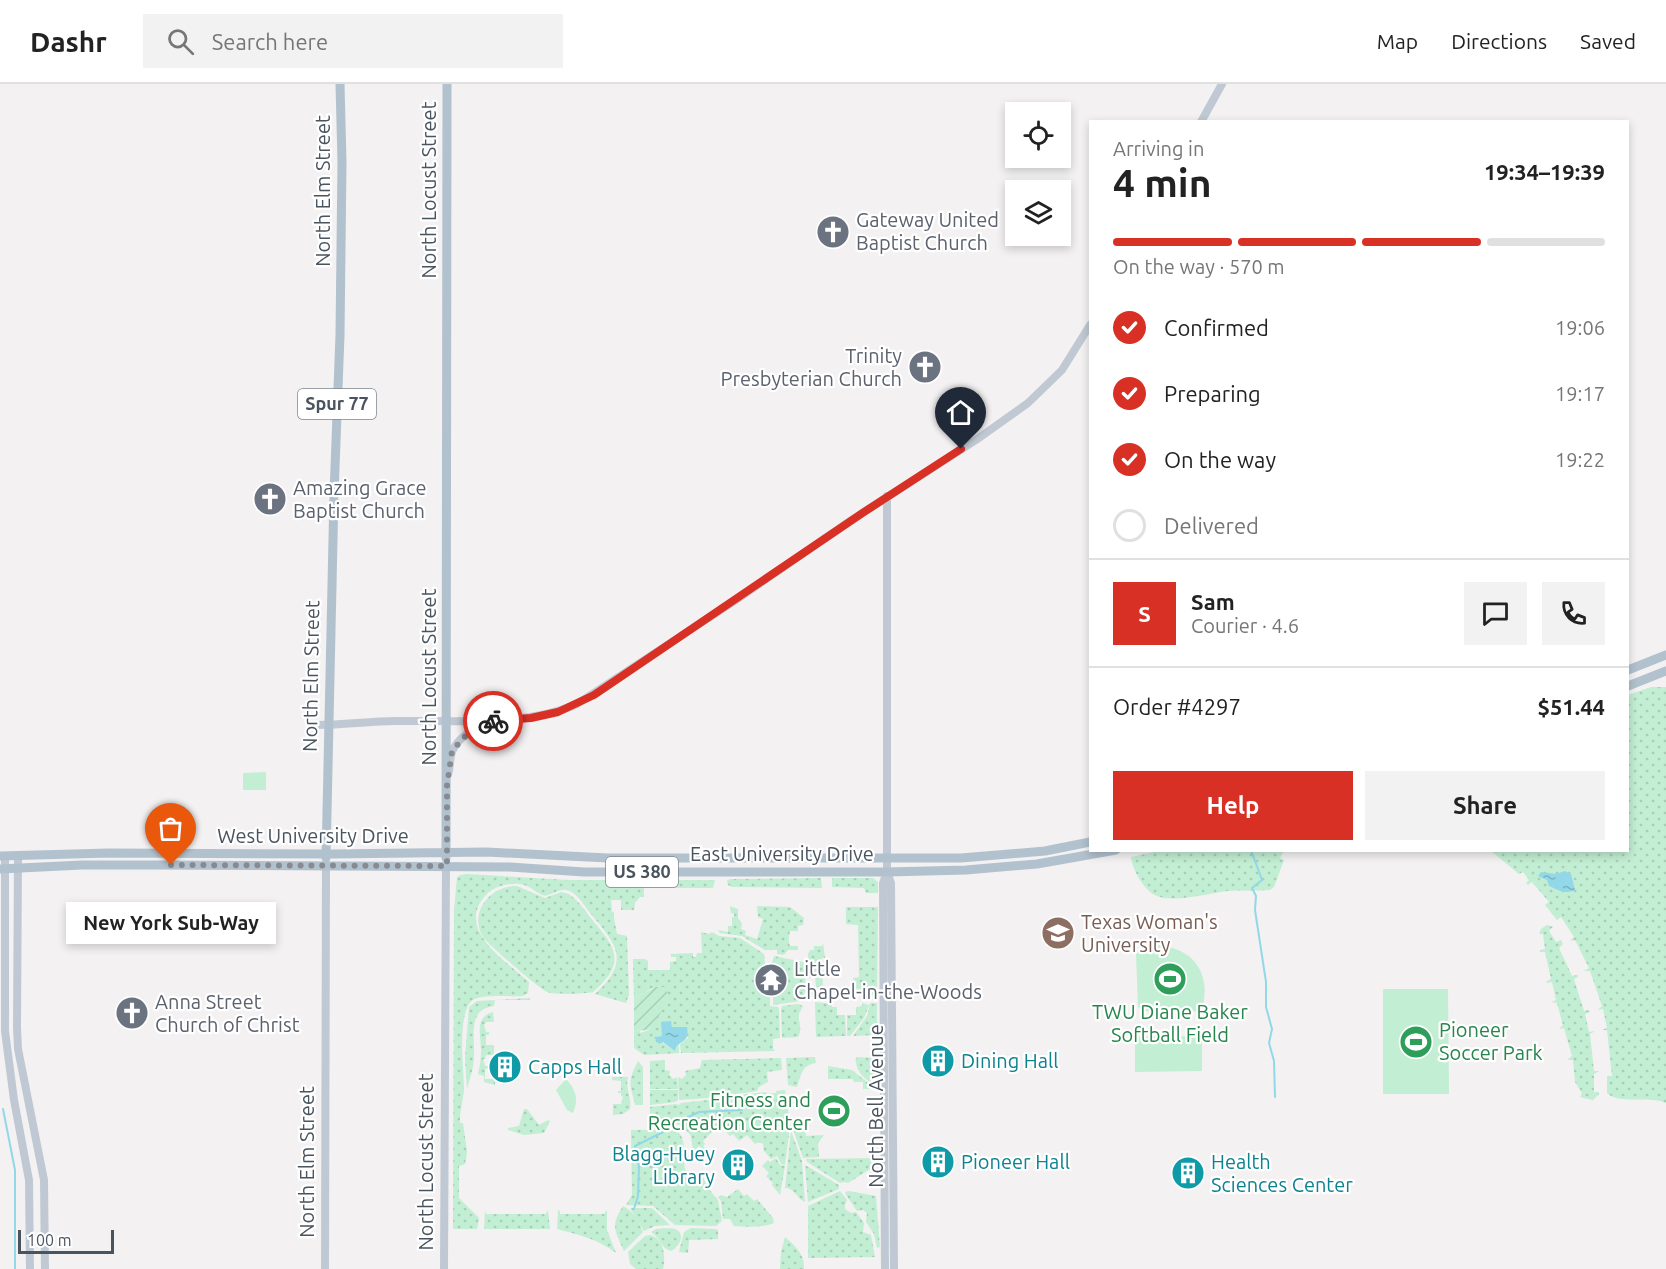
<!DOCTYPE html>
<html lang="en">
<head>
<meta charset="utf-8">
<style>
	body { margin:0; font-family:Ubuntu,sans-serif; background:#f2f2f2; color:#222; height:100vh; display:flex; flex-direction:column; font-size:22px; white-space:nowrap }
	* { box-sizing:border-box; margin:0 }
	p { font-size:20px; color:#767676 }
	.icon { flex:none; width:33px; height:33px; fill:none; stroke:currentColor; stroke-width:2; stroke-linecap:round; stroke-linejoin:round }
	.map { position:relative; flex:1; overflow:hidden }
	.side { position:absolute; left:1089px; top:36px; width:540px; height:732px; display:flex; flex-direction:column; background:#fff; border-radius:0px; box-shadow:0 3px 9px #0003 }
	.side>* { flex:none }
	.tools { position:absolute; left:1005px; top:18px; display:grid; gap:12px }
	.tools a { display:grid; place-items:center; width:66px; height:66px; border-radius:0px; background:#fff; box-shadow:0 3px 9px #0003; font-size:30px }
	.scale { position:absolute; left:18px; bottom:15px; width:96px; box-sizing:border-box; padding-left:6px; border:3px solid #4a545e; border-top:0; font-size:16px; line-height:21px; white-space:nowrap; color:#4a545e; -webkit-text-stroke:4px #fff; paint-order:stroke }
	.pin { position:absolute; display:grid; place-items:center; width:51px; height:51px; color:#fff; margin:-62px -26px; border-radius:50% 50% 50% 0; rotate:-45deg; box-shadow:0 0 6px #0007 }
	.pin .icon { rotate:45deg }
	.courier { position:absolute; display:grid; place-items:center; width:60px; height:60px; margin:-30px; border:4px solid #d93025; border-radius:50%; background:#fff; color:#222; box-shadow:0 2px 8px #0007 }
	.bubble { position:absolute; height:42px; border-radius:0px; background:#fff; box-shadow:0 3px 9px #0003; font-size:20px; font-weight:600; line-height:42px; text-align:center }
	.overview em { font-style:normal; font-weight:600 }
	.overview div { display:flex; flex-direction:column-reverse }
	.overview { display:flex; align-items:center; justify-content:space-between; height:102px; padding:0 24px }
	h1 { font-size:39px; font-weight:600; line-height:45px }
	.bar { display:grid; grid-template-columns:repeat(4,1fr); gap:9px 6px; align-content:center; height:72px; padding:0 24px }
	.bar i { height:8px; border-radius:4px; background:#e0e0e0 }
	.bar .on { background:#d93025 }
	.bar p { grid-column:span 4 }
	.line { display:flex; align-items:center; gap:15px; padding:0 24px; border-top:2px solid #e0e0e0 }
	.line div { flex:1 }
	.round { display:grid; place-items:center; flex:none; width:63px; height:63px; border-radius:0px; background:#f2f2f2 }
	ol { padding:0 24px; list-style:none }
	li { display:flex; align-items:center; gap:18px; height:66px }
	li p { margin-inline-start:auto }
	li .icon { padding:6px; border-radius:50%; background:#d93025; color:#fff; stroke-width:4 }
	li:last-child { color:#767676 }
	li i { width:33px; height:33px; border:3px solid #e0e0e0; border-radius:50% }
	.primary-button { display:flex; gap:12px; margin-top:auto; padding:12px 24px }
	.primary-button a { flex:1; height:69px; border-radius:0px; background:#d93025; color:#fff; font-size:24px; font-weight:600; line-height:69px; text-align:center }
	.primary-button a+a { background:#f2f2f2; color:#222 }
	header { display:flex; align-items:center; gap:36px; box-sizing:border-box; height:84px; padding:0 30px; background:#fff; border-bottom:2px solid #e0e0e0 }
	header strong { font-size:28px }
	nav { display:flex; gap:33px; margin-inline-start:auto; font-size:21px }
	.search { width:420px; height:54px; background:#f2f2f2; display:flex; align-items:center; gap:15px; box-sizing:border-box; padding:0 21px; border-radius:0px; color:#767676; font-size:22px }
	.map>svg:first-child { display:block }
	.grass { fill:url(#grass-dots) }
	.park { fill:#c2eed3 }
	.garden { fill:url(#garden-furrows) }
	.water { fill:url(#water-ripples) }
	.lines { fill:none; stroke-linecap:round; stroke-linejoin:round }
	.stream { stroke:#92d8e8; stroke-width:2 }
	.secondary { stroke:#c0c9d3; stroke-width:8 }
	.primary { stroke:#b2c1ce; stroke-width:9 }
	.done { stroke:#858b91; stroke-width:6; stroke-dasharray:0 10.8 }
	.route { stroke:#d93025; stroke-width:8 }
	.labels { text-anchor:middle; stroke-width:4.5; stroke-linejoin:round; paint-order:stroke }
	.shield { fill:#fff; stroke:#80878e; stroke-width:1.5 }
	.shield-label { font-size:18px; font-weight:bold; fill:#4a545e }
	.street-label { font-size:20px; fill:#4a545e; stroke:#fff }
	.worship-label { font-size:20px; fill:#5b616d; stroke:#fff; text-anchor:start }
	.education-label { font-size:20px; fill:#785e54; stroke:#fff; text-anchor:start }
	.leisure-label { font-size:20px; fill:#27864d; stroke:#fff }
	.culture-label { font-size:20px; fill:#0d838f; stroke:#fff; text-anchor:start }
</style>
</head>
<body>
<header>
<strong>Dashr</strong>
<div class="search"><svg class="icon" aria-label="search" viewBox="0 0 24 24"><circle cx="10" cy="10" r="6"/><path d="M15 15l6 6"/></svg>Search here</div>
<nav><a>Map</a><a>Directions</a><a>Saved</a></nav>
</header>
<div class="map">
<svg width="1666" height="1185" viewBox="0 0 1666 1185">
	<defs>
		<pattern id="grass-dots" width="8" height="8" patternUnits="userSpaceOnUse" patternTransform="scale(1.5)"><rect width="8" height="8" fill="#c2eed3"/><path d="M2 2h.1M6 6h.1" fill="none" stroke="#a8ceb8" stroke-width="1.8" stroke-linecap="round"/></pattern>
		<pattern id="garden-furrows" width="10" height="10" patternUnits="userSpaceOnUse" patternTransform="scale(1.5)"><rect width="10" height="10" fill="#c2eed3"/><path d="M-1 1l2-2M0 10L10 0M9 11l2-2" fill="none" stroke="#a8ceb8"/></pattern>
		<pattern id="water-ripples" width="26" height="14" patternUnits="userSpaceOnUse" patternTransform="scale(1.5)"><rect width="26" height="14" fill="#92d8e8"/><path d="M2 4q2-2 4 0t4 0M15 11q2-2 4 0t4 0" fill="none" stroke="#79b2bf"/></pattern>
	</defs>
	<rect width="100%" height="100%" fill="#f3f1f1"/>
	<path class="grass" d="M1651 603H1666V1019C1648 1011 1619 1021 1607 1009V992H1612L1607 946H1602L1607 944 1603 925 1598 926 1602 922 1590 887H1584L1589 884 1575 856 1570 857 1574 853 1561 833 1557 836 1545 821 1549 818 1532 798 1528 801 1526 799 1529 796 1523 788 1519 790 1491 767 1628 766V611Z
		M1159 767H1284L1280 774 1284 776 1274 803 1270 806C1256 807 1242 806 1228 807 1210 809 1170 820 1155 811 1144 806 1132 785 1131 773Z
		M467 790 569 796H715L713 804H644V813H640L635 819 634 826H621V816H611L612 828H614V834L617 850 627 852 629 911 626 919 595 910C632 876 616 860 590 829 584 821 576 808 567 806 559 805 553 810 545 812 535 809 530 801 520 800 508 799 495 802 486 811 454 845 506 877 529 898L528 909 523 912C511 913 482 910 473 916 456 927 464 989 464 1003 464 1014 460 1025 460 1035V1039H463L467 1068 465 1080 459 1082V1114L479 1134 477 1145H453L454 827 457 793 460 791Z
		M821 794 822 804 732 803 728 801 727 796 731 795Z
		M832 794H873L878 798V809H866L864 804 832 803Z
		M517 802 545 814 561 808 569 810C579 817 586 828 594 838 618 866 625 880 593 908 585 910 555 911 547 908 538 904 489 861 483 853 468 828 491 801 517 802Z
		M730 822 738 825V834L742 840 741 845 746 847 745 851 757 855 763 835 758 833 757 822 790 823 804 834 803 841 798 842V847H790C789 851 788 858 790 862H798V866H788L784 871 777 870V866H765L742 852 720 849 718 846 728 848V842H732V833H734V830L731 829Z
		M846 823H878L877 911 861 912 860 907H855L853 894 859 893 858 841 846 840Z
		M1547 841 1553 843 1549 847 1556 858 1561 856 1563 860 1559 864 1572 892 1578 891V893L1574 895 1584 927 1589 926 1590 928 1585 930 1589 948 1595 947 1590 950 1594 987H1599L1594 990V1008H1599V1010L1593 1016 1580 1013 1582 1009 1575 998 1573 976H1567L1572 972 1564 944 1559 945 1563 941 1557 919 1551 918 1556 916 1552 898 1547 899 1546 898 1551 895 1545 868H1540V866L1545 865 1543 850H1539L1541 845Z
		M701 848 709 850 712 848 719 852 740 854 764 870 767 903 770 904V922L778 923 779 925 780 954 773 955V965L775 967 681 969 680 960 688 954 682 943H672L671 938 662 952 655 953 674 966 679 961V969L644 971 634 964V947H640V949L649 946 664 903 652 904 634 915 633 875H645L648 877V886H670V878L676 877V873H671V870L693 869V873H696L697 869H702Z
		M823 859 825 874H822L823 910 829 911V913H811L810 903 816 902 815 893 809 894 808 870 810 866H814V862H822Z
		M774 872 804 878 806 906 800 917 773 921V904L776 903V888H778V880L772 879Z
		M530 914V916H495L494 922C467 925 475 952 474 972 474 983 470 994 467 1005L465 974 469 923 477 917Z
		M815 918 832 920V923H837V931H845L846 952 816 953Z
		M862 919 869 921 864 934 850 952H847V931H856V923L862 922Z
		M870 919H877V951L853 952 867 932Z
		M798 920 803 922 799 930C798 939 803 944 798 953L782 954 781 926 782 922Z
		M493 928 494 938H486L484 941 486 948H489V951H486V961H494V971H486L485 975H483L485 982H489V984L485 985V995H495V1001L484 998V992L478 990C480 982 481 974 481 966 481 951 474 933 493 928Z
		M815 973 816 979C801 981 801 992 797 1003L788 1001 786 974Z
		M856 973 878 974 876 1002C865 996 854 987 856 973Z
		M781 974 782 986 767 988 768 998 759 1003 757 1007 717 1013 712 1010 708 1014 679 1016 678 993 682 995 686 991 685 987 700 984 702 976Z
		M665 976V986L670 987 669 991 673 995 677 993 678 1005H650V977Z
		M638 977 643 983V1021H635C630 999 627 999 638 977Z
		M828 982 852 986 876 1005H863V998H854L853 995H828Z
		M612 993H628C625 1005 632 1014 630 1025L623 1030 613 1031V1020H621L623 1013 621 1012V1009H618V1007H621V997L612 996Z
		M650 1006H678V1016L675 1018 650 1021Z
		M785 1006 790 1042 785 1081 781 1080 777 1072 771 1075 764 1067 763 1060 759 1058 755 1060 747 1051 739 1057 733 1050 730 1052 723 1045 720 1047 717 1043 703 1057 705 1060 703 1062 707 1066 705 1067 699 1062 693 1068 691 1052 682 1041 650 1037V1023L676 1020 679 1021 681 1019 708 1016 713 1019 717 1014 736 1013 739 1011 766 1008 767 1010 776 1009V1007Z
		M524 1025H527L539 1041 548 1036 550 1037 544 1049 524 1051 508 1046V1044L519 1042Z
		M799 1038H804L806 1052 824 1051 818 1059 819 1073 803 1074 792 1042Z
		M631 1046H676C688 1055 682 1072 685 1085L691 1091 702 1090 707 1103 718 1116 722 1137 716 1142 675 1141 653 1122 626 1121 632 1111Z
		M791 1047 802 1077 805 1118C797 1115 795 1104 785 1104Z
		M776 1074 780 1081 785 1082 780 1111 772 1101 773 1099 766 1092 769 1089 762 1082 768 1076 770 1078Z
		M876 1074 875 1082 848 1099 844 1098 840 1099 807 1078 806 1075Z
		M805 1081 839 1101V1105L808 1118Z
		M738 1105 744 1112 747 1110 754 1117 757 1115 773 1134 774 1139C762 1144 747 1143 734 1142L730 1135H723L721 1117 718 1113 721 1111 727 1113Z
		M840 1107 847 1116 845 1121V1125L851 1129 856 1128 864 1139 863 1148 871 1151 875 1173 808 1174V1122Z
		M849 1107 876 1112 880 1163 877 1164 874 1150 866 1138 867 1129 863 1126 857 1127 846 1111 845 1108Z
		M623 1122C634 1127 639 1138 643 1148L624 1167C615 1146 610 1143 623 1122Z
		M630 1124H652L670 1141 655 1142 644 1147Z
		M485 1126 486 1130H546L548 1126 550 1145H484Z
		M558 1126 560 1127V1130H604L607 1126V1146L616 1169C598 1155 579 1151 557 1145Z
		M691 1144 716 1145 718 1146V1155L689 1156 688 1169 679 1168 684 1148Z
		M656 1145C662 1145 672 1143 677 1146 686 1152 678 1164 671 1167 661 1165 661 1154 651 1148Z
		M650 1151C664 1154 666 1173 663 1185H636L630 1180 628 1168 645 1152Z
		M785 1153C795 1162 805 1170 804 1185H780L781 1168Z"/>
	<path class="park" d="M266 688V706H243V689Z
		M1152 861C1176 861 1200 872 1204 899 1206 908 1203 918 1203 927H1142L1138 923 1136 870 1143 863Z
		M1383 905H1448L1449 1010H1383Z
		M1202 952V987L1135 988V953Z
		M566 995C576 1006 579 1015 573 1029L567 1026 556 1006Z"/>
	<path class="garden" d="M655 903H664L668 909 660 930 648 946 634 947V915Z"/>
	<path class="water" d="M1565 787 1571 790 1575 806C1564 811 1559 806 1549 802L1547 796 1538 792 1541 788 1556 790Z
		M671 937 672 943H687C690 961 678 955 675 967L663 958 659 960 654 953 662 952 661 938Z"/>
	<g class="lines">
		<path class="stream" d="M1251 766 1262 796 1252 804 1256 812 1255 826 1266 898V923L1272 945 1269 959 1274 977 1275 1013
			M3 1025 15 1086V1185
			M682 1036 699 1028 742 1026
			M634 1125 638 1112 639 1082 635 1062 663 1048"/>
		<path class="secondary" d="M1201 38 1222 0
			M319 641C344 641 370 637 396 637 454 636 525 643 577 620L736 516 850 437 976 356 1028 319 1062 286 1090 241
			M449 687C450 681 450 673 452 668 458 653 475 643 489 638
			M5 772V947L14 1016 29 1096 30 1185
			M18 772 17 944 18 965 44 1096 45 1185
			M887 788 891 799 894 1185
			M325 1185 326 782
			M444 1185 446 782
			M885 1185 883 799 887 788V412"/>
		<path class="primary" d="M1628 586 1666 571
			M1628 602 1666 587
			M0 772 109 769 333 770 487 768 608 774H961L1045 767 1090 758
			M326 774 334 410 340 251 342 78 340 0
			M446 774 447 0
			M0 785 82 781H156L510 783 584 788H887L966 786 1037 780 1116 766"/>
	</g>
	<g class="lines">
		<path class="done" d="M171 781 447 782V702L452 667 470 647 493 637"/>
		<path class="route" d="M493 637 531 634 558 628 594 611 864 428 961 365"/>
	</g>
	<defs>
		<symbol id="church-disc" viewBox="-11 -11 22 22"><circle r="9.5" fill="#6b7280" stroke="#fff"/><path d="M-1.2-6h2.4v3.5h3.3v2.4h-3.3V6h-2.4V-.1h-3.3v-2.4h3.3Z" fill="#fff"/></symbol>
		<symbol id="university-disc" viewBox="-11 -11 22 22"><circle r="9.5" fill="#8d6e63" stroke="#fff"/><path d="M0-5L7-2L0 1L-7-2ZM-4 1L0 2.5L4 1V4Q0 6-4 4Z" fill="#fff"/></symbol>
		<symbol id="stadium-disc" viewBox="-11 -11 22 22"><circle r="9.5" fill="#2e9e5b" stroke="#fff"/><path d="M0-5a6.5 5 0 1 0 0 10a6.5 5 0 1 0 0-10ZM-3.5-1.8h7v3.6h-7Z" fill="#fff"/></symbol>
		<symbol id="temple-disc" viewBox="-11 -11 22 22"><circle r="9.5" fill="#6b7280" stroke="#fff"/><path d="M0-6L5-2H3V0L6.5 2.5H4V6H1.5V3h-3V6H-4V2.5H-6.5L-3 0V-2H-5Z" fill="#fff"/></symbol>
		<symbol id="building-disc" viewBox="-11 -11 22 22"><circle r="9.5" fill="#0f9aa8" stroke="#fff"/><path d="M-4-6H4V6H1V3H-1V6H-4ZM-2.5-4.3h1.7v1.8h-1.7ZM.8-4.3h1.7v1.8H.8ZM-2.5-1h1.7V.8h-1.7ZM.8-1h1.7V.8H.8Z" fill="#fff"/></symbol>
	</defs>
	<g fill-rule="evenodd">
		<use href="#church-disc" x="814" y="129" width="38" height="38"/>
		<use href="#church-disc" x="906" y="264" width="38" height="38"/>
		<use href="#church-disc" x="251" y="396" width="38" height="38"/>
		<use href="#university-disc" x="1039" y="830" width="38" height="38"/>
		<use href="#stadium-disc" x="1151" y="876" width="38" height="38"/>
		<use href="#temple-disc" x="752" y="877" width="38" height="38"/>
		<use href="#church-disc" x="113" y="910" width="38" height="38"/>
		<use href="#stadium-disc" x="1397" y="939" width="38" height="38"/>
		<use href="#building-disc" x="919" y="958" width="38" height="38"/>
		<use href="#building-disc" x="486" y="964" width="38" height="38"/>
		<use href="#stadium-disc" x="815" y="1008" width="38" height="38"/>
		<use href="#building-disc" x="919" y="1059" width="38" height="38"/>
		<use href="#building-disc" x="719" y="1062" width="38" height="38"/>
		<use href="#building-disc" x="1169" y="1070" width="38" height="38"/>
	</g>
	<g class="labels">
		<g class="shield">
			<rect x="298" y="305" width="78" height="30" rx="4.5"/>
			<rect x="606" y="773" width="72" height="30" rx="4.5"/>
		</g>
		<g class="shield-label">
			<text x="337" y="326">Spur 77</text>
			<text x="642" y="794">US 380</text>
		</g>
		<g class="street-label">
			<text transform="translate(429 106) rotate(-90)" y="7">North Locust Street</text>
			<text transform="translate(323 107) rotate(-90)" y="7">North Elm Street</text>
			<text transform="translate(311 592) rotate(-89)" y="7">North Elm Street</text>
			<text transform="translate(429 593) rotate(-90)" y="7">North Locust Street</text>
			<text x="313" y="759">West University Drive</text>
			<text x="782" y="777">East University Drive</text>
			<text transform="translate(876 1022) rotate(-90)" y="7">North Bell Avenue</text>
			<text transform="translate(307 1078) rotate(-90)" y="7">North Elm Street</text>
			<text transform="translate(426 1078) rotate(-90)" y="7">North Locust Street</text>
		</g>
		<g class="worship-label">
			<text x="856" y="143">Gateway United<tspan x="856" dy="23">Baptist Church</tspan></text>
			<text x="902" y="279" text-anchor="end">Trinity<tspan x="902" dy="23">Presbyterian Church</tspan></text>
			<text x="293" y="411">Amazing Grace<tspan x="293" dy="23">Baptist Church</tspan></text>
			<text x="794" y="892">Little<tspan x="794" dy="23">Chapel-in-the-Woods</tspan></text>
			<text x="155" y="925">Anna Street<tspan x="155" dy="23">Church of Christ</tspan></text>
		</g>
		<g class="education-label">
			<text x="1081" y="845">Texas Woman's<tspan x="1081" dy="23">University</tspan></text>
		</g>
		<g class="leisure-label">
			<text x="1170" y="935">TWU Diane Baker<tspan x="1170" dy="23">Softball Field</tspan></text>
			<text x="1439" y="953" text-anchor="start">Pioneer<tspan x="1439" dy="23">Soccer Park</tspan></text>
			<text x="811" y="1023" text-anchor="end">Fitness and<tspan x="811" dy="23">Recreation Center</tspan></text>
		</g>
		<g class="culture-label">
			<text x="961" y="984">Dining Hall</text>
			<text x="528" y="990">Capps Hall</text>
			<text x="715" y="1077" text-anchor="end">Blagg-Huey<tspan x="715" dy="23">Library</tspan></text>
			<text x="961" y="1085">Pioneer Hall</text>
			<text x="1211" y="1085">Health<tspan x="1211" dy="23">Sciences Center</tspan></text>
		</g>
	</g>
</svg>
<div class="tools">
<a><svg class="icon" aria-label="locate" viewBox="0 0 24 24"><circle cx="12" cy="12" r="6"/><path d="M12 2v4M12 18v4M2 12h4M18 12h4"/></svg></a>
<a><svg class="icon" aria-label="layers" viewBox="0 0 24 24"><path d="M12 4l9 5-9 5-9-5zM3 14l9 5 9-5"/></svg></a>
</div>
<div class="scale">100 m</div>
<div class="pin" style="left:171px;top:781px;background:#ea580c"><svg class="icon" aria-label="bag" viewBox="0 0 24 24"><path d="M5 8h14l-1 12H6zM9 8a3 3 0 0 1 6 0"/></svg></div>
<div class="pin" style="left:961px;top:365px;background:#1f2937"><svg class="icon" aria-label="home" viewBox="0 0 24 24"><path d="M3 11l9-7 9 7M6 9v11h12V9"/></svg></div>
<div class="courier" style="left:493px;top:637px"><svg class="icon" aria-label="bike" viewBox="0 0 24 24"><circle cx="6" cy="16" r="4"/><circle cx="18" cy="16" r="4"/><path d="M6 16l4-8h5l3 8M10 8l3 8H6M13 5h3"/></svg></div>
<div class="bubble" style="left:66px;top:818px;width:210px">New York Sub-Way</div>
<section class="side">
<div class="overview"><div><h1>4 min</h1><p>Arriving in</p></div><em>19:34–19:39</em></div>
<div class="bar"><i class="on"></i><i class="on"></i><i class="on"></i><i></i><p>On the way · 570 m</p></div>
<ol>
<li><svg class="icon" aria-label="check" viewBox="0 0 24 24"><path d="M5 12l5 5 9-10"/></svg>Confirmed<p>19:06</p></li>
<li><svg class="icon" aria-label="check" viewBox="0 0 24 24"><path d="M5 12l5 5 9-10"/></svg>Preparing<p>19:17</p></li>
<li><svg class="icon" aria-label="check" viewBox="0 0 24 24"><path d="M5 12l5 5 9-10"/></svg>On the way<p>19:22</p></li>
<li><i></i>Delivered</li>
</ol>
<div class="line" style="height:108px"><b class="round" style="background:#d93025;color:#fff">S</b><div><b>Sam</b><p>Courier · 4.6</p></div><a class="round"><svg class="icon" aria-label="chat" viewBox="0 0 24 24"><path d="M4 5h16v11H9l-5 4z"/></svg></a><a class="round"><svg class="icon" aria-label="phone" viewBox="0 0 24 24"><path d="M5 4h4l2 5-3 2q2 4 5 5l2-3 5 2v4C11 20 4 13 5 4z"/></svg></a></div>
<div class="line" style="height:78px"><div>Order #4297</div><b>$51.44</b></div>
<div class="primary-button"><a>Help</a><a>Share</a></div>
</section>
</div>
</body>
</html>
